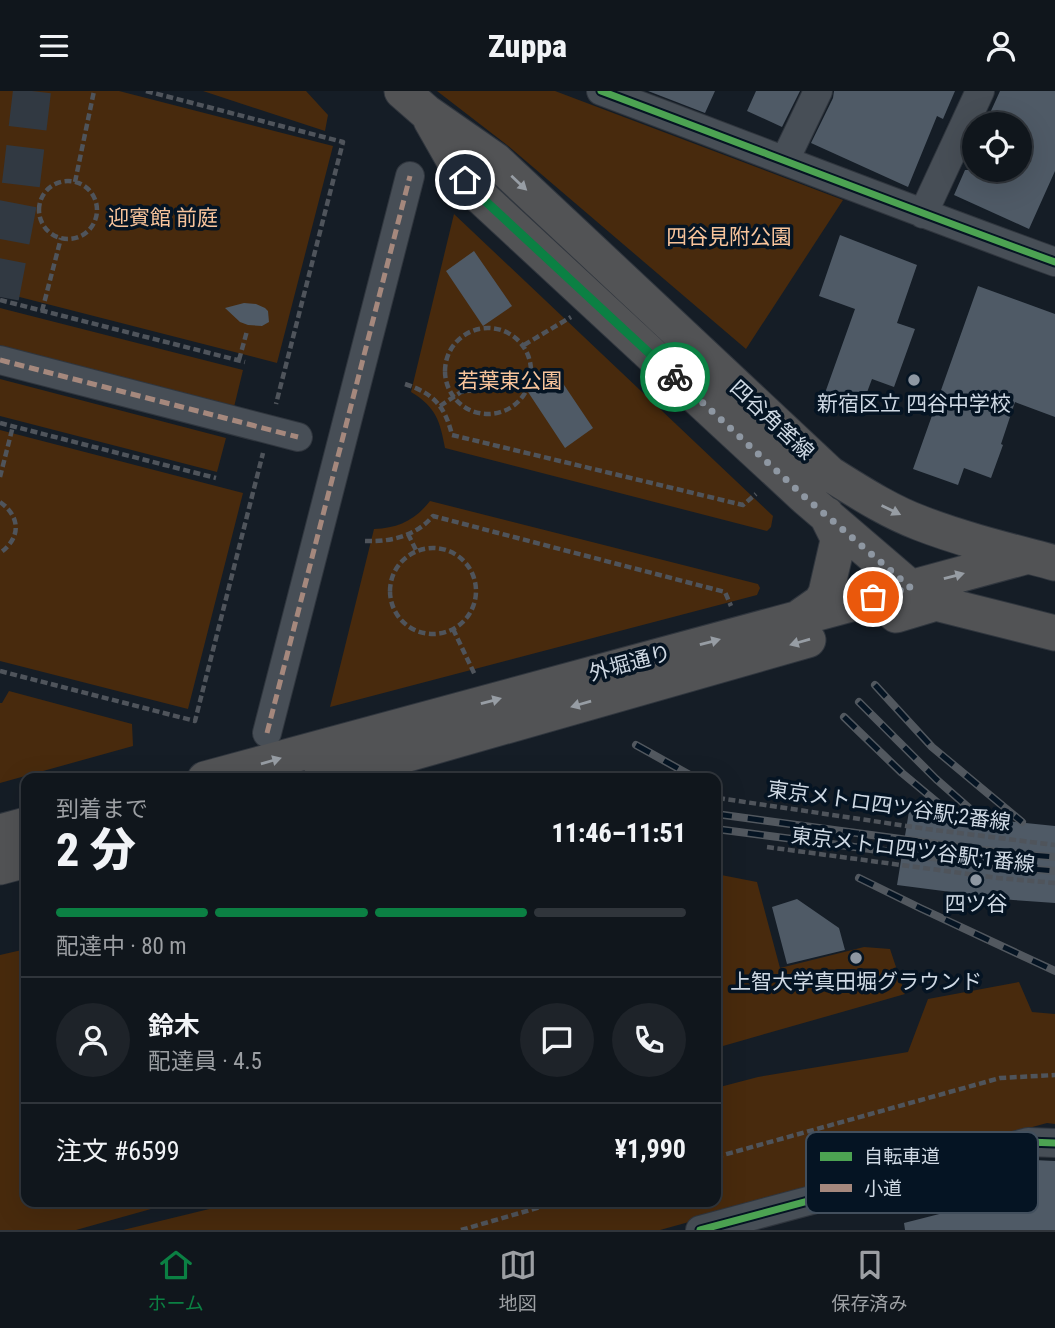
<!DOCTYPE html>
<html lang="ja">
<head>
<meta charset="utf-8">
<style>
	body { margin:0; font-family:"Roboto Condensed","Noto Sans JP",sans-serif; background:#1e2329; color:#f1f3f6; height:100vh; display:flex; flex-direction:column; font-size:26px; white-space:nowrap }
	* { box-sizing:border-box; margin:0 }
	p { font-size:23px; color:#9c9fa3 }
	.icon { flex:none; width:38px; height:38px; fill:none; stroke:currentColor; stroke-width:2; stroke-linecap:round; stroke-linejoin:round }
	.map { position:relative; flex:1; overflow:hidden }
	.drawer { position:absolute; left:21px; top:682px; width:700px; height:434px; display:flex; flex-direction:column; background:#10161c; border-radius:14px; box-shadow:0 7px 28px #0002,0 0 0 2px #30353b }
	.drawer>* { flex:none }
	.buttons { position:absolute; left:962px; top:21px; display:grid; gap:14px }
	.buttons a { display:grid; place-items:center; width:70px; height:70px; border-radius:50%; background:#10161c; box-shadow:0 7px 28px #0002,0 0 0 2px #30353b; font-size:35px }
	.pin { position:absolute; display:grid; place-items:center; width:60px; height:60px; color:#fff; margin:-30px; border:4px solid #fff; border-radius:50%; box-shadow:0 2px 7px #0007 }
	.courier { position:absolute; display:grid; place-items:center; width:70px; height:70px; margin:-35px; border:5px solid #0b8043; border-radius:50%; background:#fff; color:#222; box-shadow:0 2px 9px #0007 }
	.overview em { font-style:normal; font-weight:800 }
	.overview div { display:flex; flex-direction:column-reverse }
	.overview { display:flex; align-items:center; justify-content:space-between; height:119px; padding:0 35px }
	h1 { font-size:46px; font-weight:800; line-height:52px }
	.bar { display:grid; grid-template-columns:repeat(4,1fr); gap:10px 7px; align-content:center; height:84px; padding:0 35px }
	.bar i { height:9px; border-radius:5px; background:#30353b }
	.bar .current { background:#0b8043 }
	.bar p { grid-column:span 4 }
	.line { display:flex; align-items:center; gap:18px; padding:0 35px; border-top:2px solid #30353b }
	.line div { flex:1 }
	.round { display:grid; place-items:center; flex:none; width:74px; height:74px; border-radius:37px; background:#1e2329 }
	header { display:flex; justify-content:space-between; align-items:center; height:91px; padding:0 35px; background:#10161c; font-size:32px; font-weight:800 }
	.dock { display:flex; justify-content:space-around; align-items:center; height:98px; border-top:2px solid #30353b; background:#10161c; font-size:19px; color:#9c9fa3 }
	.dock a { display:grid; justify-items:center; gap:4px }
	.dock .current { color:#0b8043 }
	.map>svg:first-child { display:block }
	.green { fill:#482a0d }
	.building { fill:#4f5a66 }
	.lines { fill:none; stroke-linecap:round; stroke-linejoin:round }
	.highway-tunnel { stroke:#313942; stroke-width:38; stroke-dasharray:38 19; stroke-linecap:butt }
	.minor-casing { stroke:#30363e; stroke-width:30 }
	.major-casing { stroke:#30363e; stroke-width:37 }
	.path { stroke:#4f545b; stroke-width:4.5; stroke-dasharray:7 3.5; stroke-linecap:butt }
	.minor { stroke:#474e56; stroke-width:28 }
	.major { stroke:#525355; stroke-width:35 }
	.rail-casing { stroke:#52585f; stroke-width:8 }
	.rail { stroke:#051423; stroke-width:5; stroke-dasharray:16; stroke-linecap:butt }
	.quiet { stroke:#a5887d; stroke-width:5; stroke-dasharray:10 5; stroke-linecap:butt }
	.cycleway-casing { stroke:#051423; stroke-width:11 }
	.cycleway { stroke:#4ca352; stroke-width:7 }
	.oneway { fill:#979da4 }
	.done { stroke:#8e97a2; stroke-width:7; stroke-dasharray:0 12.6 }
	.route { stroke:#0b8043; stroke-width:9 }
	.poi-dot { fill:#8e97a2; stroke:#051423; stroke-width:2.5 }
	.labels { text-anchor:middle; stroke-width:7; stroke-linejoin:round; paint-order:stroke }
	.park-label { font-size:21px; fill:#f8c49b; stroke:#051423 }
	.poi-label { font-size:21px; fill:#cfd9e4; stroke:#051423 }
	.street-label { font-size:21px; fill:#cfd9e4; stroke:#051423 }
	.key { fill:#051423; stroke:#424f5d; stroke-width:2 }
	.key-label { font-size:19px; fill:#cfd9e4 }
</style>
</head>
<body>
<header><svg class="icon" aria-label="menu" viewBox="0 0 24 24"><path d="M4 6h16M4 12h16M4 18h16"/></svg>Zuppa<svg class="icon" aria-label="person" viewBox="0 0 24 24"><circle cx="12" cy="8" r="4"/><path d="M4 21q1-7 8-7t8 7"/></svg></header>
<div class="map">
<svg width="1055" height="1139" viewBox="0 0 1055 1139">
	<rect width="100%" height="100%" fill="#151d26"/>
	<path class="green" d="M0 0H119L333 55 277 272 0 201Z
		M203 0H306L328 24 325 40Z
		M437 0H555L843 109 746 258 507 54Z
		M454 123 773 425 771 436 767 440 445 357C440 330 436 316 411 301Z
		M0 217 243 279 234 316 0 256Z
		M0 288 226 347 217 381 0 325Z
		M0 339 243 402 188 618 0 570Z
		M430 410 758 493 760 497 757 504 330 616 374 438C399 437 415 429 430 410Z
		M9 600 132 633 133 655 0 692V612H2Z
		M716 783 757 791 780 877 864 856 890 858 905 903 716 957Z
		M26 858V1111H176L76 1139H0V864Z
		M1019 891 1032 921 1055 923V1033L1047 1032 660 1139H123L238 1111H716V997L758 986 908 961 928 908Z"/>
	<path class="building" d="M648 0H715L705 22Z
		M756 0H800L782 36 747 20Z
		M834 0H955L943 28 937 25 908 96 811 52 833 7Z
		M1000 0H1055V80L1029 138 954 104 965 79H1020V33H985Z
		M840 144 917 174 897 232 915 238 894 296 872 288 860 320 842 314 843 308 825 302 855 218 819 205Z
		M474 160 512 215 483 235 446 180Z
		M978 195 1055 223V326L1015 311 1001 353 1003 354 991 387 964 377 958 394 913 378Z
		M244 212 256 213 265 217 268 220 269 231 262 235 248 234 240 231 225 217Z
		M556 282 593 337 565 357 528 301Z
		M909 720 1055 735V812L1013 809 897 794Z
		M797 808 839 837 845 859 787 873 772 816Z
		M1034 1069 1055 1070V1139H905L904 1132 959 1118 952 1090Z"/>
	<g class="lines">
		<path class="highway-tunnel" d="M0 206 20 101 32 0"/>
		<defs>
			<path id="minor" d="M601 0C753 57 903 116 1055 171
				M785 69 818 0
				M923 123 980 0
				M0 269 298 346
				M267 642 410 85
				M700 1139 1028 1051 1055 1052"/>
			<path id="major" d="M402 0 426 21 495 69 830 383C859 401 888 420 920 432 964 449 1010 460 1055 472
				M431 29 468 94 806 407 911 497 924 505
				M896 524 936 512 1055 542
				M801 525 821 511 826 502 837 454 838 447 826 423
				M205 688 1028 465
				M320 688 808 549
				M0 741 26 734
				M0 776 26 769"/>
		</defs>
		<use href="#minor" class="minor-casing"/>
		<use href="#major" class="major-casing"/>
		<path class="path" d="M146 0 343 51 276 313
			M39 119a29 29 0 1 1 58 0a29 29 0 1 1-58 0Z
			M75 91 94 0
			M0 209 245 271
			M42 220 61 147
			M445 280a43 43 0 1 1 86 0a43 43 0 1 1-86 0Z
			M524 254 571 226
			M239 269 247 240
			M405 293C433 302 445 315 452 344L743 414 756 403
			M440 315 461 301 478 298 481 292C475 277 461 280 464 295L471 297
			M0 332 216 387
			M0 386 13 335
			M0 411C21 426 21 447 0 462
			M408 443 416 459
			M365 450C391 451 416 445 433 425L725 501 731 515
			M390 500a43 43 0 1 1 86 0a43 43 0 1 1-86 0Z
			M453 538 475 584
			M0 580 195 630 263 362
			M718 707 927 738 1055 754
			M767 756 998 787 1055 792
			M716 1066 1000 987 1055 984
			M461 1139 558 1111"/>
		<use href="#minor" class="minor"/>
		<use href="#major" class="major"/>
		<defs>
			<path id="rail" d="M875 594 932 656 1022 731
				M859 611 936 688 978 725
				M844 626 902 682 950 722
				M636 654 697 688
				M716 723 1005 762 1055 766
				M716 738 1009 776 1055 780
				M859 787 920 817 1055 880"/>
		</defs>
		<use href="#rail" class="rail-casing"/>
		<use href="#rail" class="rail"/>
		<path class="quiet" d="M0 269 298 346
			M267 642 410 85"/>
		<defs>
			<path id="cycleway" d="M601 0C753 57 903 116 1055 171
				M700 1139 1028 1051 1055 1052"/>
		</defs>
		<use href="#cycleway" class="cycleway-casing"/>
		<use href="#cycleway" class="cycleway"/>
	</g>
	<defs><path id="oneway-solid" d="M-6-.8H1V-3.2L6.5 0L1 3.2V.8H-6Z" transform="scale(1.75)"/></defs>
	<g class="oneway">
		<use href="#oneway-solid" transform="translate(519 92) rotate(43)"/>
		<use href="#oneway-solid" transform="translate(891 419) rotate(26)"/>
		<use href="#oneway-solid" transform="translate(954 485) rotate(-15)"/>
		<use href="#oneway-solid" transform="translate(710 551) rotate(-15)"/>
		<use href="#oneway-solid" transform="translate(800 551) rotate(164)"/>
		<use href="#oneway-solid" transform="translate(491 610) rotate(-15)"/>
		<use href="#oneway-solid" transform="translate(581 613) rotate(164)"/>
		<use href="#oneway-solid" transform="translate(271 670) rotate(-16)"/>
	</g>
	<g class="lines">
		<path class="done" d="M675 286 806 407 911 497 873 506"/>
		<path class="route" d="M465 89 468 94 675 286"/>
	</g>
	<g class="poi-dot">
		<circle cx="914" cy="289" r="7"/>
		<circle cx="976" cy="789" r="7"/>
		<circle cx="856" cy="867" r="7"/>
	</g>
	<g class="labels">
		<g class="park-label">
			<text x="163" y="134">迎賓館 前庭</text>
			<text x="729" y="153">四谷見附公園</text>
			<text x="510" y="297">若葉東公園</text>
		</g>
		<g class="poi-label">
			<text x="914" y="320">新宿区立 四谷中学校</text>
			<text x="976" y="820">四ツ谷</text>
			<text x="856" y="898">上智大学真田堀グラウンド</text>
		</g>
		<g class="street-label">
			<text transform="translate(772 329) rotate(43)" y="7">四谷角筈線</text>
			<text transform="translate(630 572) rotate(-15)" y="7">外堀通り</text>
			<text transform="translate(889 715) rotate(8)" y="7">東京メトロ四ツ谷駅;2番線</text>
			<text transform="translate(913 759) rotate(7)" y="7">東京メトロ四ツ谷駅;1番線</text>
		</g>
	</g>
	<rect x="806" y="1041" width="232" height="81" rx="10" class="key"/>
	<rect x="820" y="1061" width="32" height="9" fill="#4ca352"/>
	<rect x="820" y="1093" width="32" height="8" fill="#a5887d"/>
	<g class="key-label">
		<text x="864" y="1072">自転車道</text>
		<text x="864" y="1104">小道</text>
	</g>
</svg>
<div class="buttons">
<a><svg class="icon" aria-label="locate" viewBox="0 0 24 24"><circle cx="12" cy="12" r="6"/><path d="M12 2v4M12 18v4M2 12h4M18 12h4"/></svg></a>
</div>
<div class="pin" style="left:873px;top:506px;background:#ea580c"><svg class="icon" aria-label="bag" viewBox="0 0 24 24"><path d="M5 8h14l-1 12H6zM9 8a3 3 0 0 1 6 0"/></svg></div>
<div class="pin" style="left:465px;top:89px;background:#1f2937"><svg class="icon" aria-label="home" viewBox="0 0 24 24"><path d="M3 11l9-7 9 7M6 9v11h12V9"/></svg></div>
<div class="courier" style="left:675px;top:286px"><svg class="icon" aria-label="bike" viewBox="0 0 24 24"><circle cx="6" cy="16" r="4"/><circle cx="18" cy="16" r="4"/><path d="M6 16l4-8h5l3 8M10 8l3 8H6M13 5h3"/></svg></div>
<section class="drawer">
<div class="overview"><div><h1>2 分</h1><p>到着まで</p></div><em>11:46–11:51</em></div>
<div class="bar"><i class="current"></i><i class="current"></i><i class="current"></i><i></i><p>配達中 · 80 m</p></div>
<div class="line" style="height:126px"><a class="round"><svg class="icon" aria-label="person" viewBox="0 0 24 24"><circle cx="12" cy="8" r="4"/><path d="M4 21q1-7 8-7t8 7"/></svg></a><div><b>鈴木</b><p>配達員 · 4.5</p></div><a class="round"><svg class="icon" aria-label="chat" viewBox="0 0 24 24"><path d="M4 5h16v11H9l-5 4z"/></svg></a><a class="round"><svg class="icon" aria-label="phone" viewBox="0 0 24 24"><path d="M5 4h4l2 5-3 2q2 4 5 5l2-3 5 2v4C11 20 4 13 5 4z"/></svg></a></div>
<div class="line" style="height:91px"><div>注文 #6599</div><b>¥1,990</b></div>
</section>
</div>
<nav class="dock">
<a class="current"><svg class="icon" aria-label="home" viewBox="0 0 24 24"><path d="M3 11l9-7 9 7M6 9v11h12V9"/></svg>ホーム</a>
<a><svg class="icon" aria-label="map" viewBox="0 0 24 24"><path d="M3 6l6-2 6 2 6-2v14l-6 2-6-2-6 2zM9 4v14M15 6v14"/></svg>地図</a>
<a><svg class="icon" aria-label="saved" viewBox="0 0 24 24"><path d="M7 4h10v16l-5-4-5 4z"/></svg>保存済み</a>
</nav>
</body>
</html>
